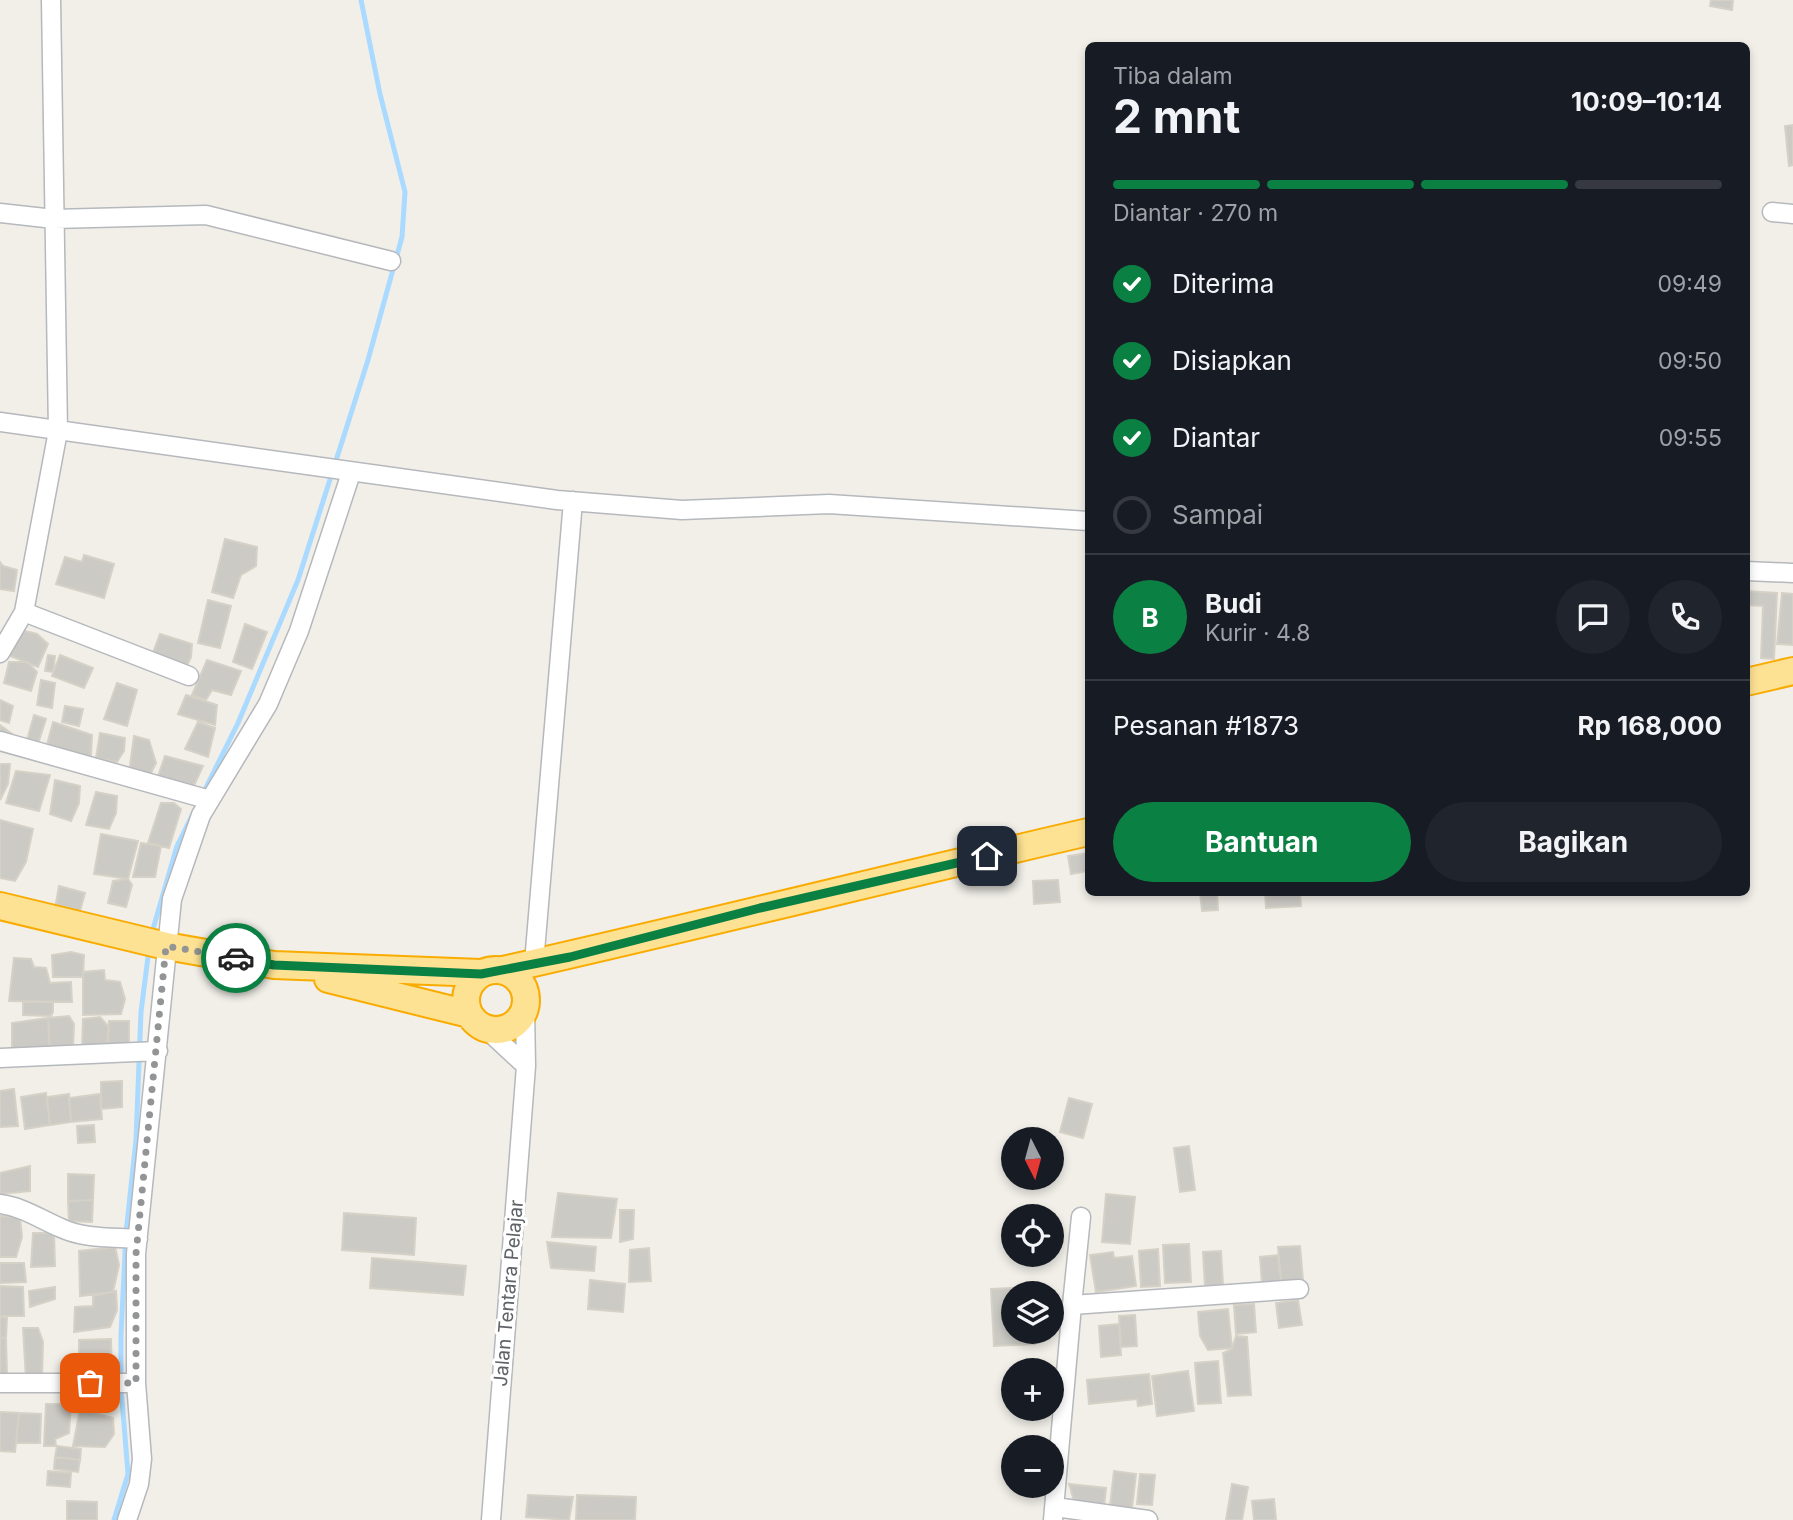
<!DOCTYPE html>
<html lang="id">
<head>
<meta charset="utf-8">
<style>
	body { margin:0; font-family:Inter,sans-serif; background:#20242c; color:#f1f3f6; height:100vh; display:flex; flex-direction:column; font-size:26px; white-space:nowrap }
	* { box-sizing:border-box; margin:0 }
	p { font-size:23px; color:#9ea1a6 }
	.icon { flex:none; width:38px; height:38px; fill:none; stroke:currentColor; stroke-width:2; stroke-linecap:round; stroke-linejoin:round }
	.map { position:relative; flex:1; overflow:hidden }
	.sheet { position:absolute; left:1085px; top:42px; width:665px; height:854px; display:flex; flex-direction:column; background:#171b24; border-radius:10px; box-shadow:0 4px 10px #0003 }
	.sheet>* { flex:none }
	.needle { width:46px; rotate:174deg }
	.tools { position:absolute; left:1001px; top:1127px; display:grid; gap:14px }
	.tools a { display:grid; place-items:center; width:63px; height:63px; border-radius:50%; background:#171b24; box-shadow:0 4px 10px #0003; font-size:35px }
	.pin { position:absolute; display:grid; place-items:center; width:60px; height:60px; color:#fff; margin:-30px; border-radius:14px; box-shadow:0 4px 10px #0006 }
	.courier { position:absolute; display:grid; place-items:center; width:70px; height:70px; margin:-35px; border:5px solid #0b8043; border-radius:50%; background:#fff; color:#222; box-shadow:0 2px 9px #0007 }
	.summary em { font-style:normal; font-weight:700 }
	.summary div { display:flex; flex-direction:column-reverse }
	.summary { display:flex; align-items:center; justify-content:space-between; height:119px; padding:0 28px }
	h1 { font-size:46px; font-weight:700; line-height:52px }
	.bar { display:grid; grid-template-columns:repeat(4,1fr); gap:10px 7px; align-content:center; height:84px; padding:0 28px }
	.bar i { height:9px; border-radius:5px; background:#363941 }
	.bar .current { background:#0b8043 }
	.bar p { grid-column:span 4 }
	.line { display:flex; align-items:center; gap:18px; padding:0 28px; border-top:2px solid #363941 }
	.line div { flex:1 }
	.round { display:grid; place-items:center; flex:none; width:74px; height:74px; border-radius:37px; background:#20242c }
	ol { padding:0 28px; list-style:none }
	li { display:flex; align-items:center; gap:21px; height:77px }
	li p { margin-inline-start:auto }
	li .icon { padding:7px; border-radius:50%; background:#0b8043; color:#fff; stroke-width:4 }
	li:last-child { color:#9ea1a6 }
	li i { width:38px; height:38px; border:4px solid #363941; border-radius:50% }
	.primary-button { display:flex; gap:14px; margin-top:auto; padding:14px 28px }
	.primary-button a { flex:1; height:80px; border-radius:42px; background:#0b8043; color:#fff; font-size:28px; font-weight:700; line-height:80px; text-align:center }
	.primary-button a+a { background:#20242c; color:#f1f3f6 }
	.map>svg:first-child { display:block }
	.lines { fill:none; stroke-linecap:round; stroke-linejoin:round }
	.stream { stroke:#aadaff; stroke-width:5 }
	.building { fill:#cccac5; stroke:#d6d1c6; stroke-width:2 }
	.minor-casing { stroke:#b5b8bc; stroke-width:21 }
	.highway-casing { stroke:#f9ab00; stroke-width:30 }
	.minor { stroke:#fff; stroke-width:18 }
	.highway { stroke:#fde293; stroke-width:26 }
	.done { stroke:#929495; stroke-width:7; stroke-dasharray:0 12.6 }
	.route { stroke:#0b8043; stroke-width:9 }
	.labels { text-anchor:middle; stroke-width:6; stroke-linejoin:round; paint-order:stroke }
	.street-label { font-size:19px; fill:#5f6368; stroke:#fff }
</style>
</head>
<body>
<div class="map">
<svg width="1793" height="1520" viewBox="0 0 1793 1520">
	<rect width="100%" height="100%" fill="#f1efe8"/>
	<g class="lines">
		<path class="stream" d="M151 936 177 846 238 723 298 580 368 360 402 237 405 192 380 94 361 0
			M114 1520 128 1474 121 1387V1335L126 1233 136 1140 141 1012 149 949"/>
	</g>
	<path class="building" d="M1711 0H1733L1732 10 1710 6Z
		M1793 125V165L1789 166 1785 126Z
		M225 539 257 547 256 566 241 575 233 598 212 592Z
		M84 555 114 564 104 598 56 584 65 557 82 562Z
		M0 562 3 566 17 570 14 591 0 589Z
		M1746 591 1777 593 1774 659 1761 658 1763 606 1746 605Z
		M1782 593 1793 594V645L1777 644Z
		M208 600 231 606 220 648 198 643Z
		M245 624 267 632 252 669 233 662Z
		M20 630 37 634 48 644 38 667 10 656Z
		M160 634 192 644 191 657 185 670 150 661Z
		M48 655 55 656 53 672 45 671Z
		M60 655 93 668 84 688 52 676Z
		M207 660 241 671 231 695 212 690 206 700 192 695Z
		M9 662H27L37 672 31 691 4 683Z
		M41 680 55 683 52 708 37 705Z
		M117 683 137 690 127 726 104 719Z
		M186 695 217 705 215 725 178 714Z
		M0 700 13 706 9 723 0 720Z
		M65 706 83 709 79 726 62 722Z
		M34 715 46 719 37 747 26 744Z
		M53 722 92 735 91 755 82 770 43 760Z
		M198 722 215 728 208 757 185 749Z
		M0 725 15 736 0 749Z
		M100 733 125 738 124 751 117 762 96 758Z
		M134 736 149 740 156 763 149 777 129 773Z
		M165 756 203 766 192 790 155 785Z
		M0 764H10L8 784 0 800Z
		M16 771 50 775 39 811 6 803Z
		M55 780 80 786 79 803 71 821 50 814Z
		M96 792 117 796 116 813 109 829 86 825Z
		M161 803H174L181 809 169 848 148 843Z
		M0 820 33 829 26 862 15 881 0 878Z
		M101 834 138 841 128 879 94 874Z
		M141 843 161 846 155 877H133Z
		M1088 853V871L1071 874 1068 856Z
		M128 879 132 885 126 907 108 903 113 881Z
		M1058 880 1060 902 1034 904 1033 881Z
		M59 886 85 893 78 918 54 914Z
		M1200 892H1217L1218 910 1202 911Z
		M1265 892H1300L1301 906 1266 908Z
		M71 952 84 955 83 977H53L52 955Z
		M14 958 31 959 34 967 46 968 50 983 71 982 72 1002 9 1001Z
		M104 970 105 980 120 982 125 999 121 1014 83 1015V972Z
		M23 1002H53V1012L51 1016 23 1015Z
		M69 1016 74 1024 73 1049 50 1052 48 1018Z
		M100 1017 109 1027 107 1048 82 1049 83 1019Z
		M48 1018 50 1052 12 1051V1023Z
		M109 1021H129V1048H107Z
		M122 1081V1107L101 1109V1082Z
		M14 1089 18 1126 0 1127V1091Z
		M46 1093 50 1125 25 1129 21 1097Z
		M69 1094 71 1122 50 1125 47 1097Z
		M100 1094 102 1119 71 1122 69 1098Z
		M1069 1098 1092 1104 1083 1138 1060 1132Z
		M94 1125 95 1142 78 1143 77 1126Z
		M1189 1146 1195 1190 1180 1192 1174 1148Z
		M30 1166V1191L0 1194V1173Z
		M68 1174 94 1175 93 1200 68 1201Z
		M558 1193 617 1199 611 1238 552 1237Z
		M1106 1194 1135 1197 1130 1244 1102 1242Z
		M93 1200 92 1222 69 1221 68 1201Z
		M620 1210H634L633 1239 620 1242Z
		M344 1213 416 1218 414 1255 342 1250Z
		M0 1216 20 1217 22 1237 16 1257H0Z
		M33 1233H54L55 1266 31 1267Z
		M547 1242 596 1247 594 1271 551 1268Z
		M1189 1244 1191 1282 1165 1283 1163 1245Z
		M1300 1246 1303 1280 1281 1282 1278 1247Z
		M115 1247 119 1265 113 1292 80 1296 79 1251Z
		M649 1248 651 1281 629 1282 630 1250Z
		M1158 1249 1160 1286 1141 1287 1139 1251Z
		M1221 1251 1223 1285 1205 1286 1203 1252Z
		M1113 1252 1114 1258 1132 1256 1136 1286 1096 1292 1090 1255Z
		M1278 1255 1281 1282 1262 1284 1260 1257Z
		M372 1258 466 1266 463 1295 370 1288Z
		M0 1263H24L26 1282 0 1283Z
		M590 1280 625 1284 623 1312 588 1309Z
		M0 1286 23 1287 24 1316H0Z
		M55 1287V1299L30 1307 29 1291Z
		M1033 1287V1293H1013V1332H1035V1344L994 1346 991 1289Z
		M116 1291 117 1310 110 1327 74 1332 75 1307 93 1306V1296Z
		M1298 1300 1302 1325 1279 1328 1276 1303Z
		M1254 1304 1256 1332 1236 1334 1234 1305Z
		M1228 1309 1232 1348 1208 1350 1200 1336 1198 1312Z
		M1135 1315 1137 1346 1121 1347 1119 1316Z
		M0 1317 7 1318 6 1338H0Z
		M1119 1324 1121 1355 1101 1357 1099 1326Z
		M23 1328H38L43 1342 42 1378 26 1379Z
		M1236 1336 1247 1337 1251 1395 1228 1396 1223 1353 1232 1349Z
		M0 1338H6L7 1374 0 1375Z
		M111 1339 112 1376 79 1379V1340Z
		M1218 1361 1221 1403 1198 1404 1195 1363Z
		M1188 1371 1194 1411 1157 1416 1152 1376Z
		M1149 1374 1152 1404 1138 1406 1137 1399 1089 1404 1087 1380Z
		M46 1404H71L69 1433 55 1439 56 1446H44Z
		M80 1409 113 1418 114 1434 105 1447 73 1446Z
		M0 1412 19 1413 15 1452 0 1451Z
		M19 1413 41 1414 40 1443H16Z
		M57 1446 81 1449 80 1460 55 1457Z
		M55 1457 80 1460 78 1472 54 1469Z
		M48 1471 71 1473 70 1487 47 1485Z
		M1114 1471 1136 1474 1132 1508 1110 1506Z
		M1140 1474 1155 1475 1152 1505 1137 1504Z
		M1069 1484 1106 1488 1104 1507 1075 1504Z
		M1232 1484 1248 1487 1242 1520H1226Z
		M528 1495 573 1497 569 1520 526 1517Z
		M577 1495 636 1497 635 1520H576Z
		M1274 1499 1276 1520H1254L1252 1501Z
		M67 1501 97 1502V1520H67Z"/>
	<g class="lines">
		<defs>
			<path id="minor" d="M1772 212 1793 214
				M0 213 54 219 206 215 391 261
				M0 422 557 500 682 510 829 504 1088 521
				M1746 571 1793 573
				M24 612 189 676
				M0 653 24 612 58 431 51 0
				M0 741 210 800
				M534 963 573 501
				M484 1027 526 1066
				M0 1058 158 1051
				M0 1204C23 1207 40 1219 61 1228 84 1239 113 1237 138 1239
				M1072 1305 1081 1217
				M0 1383H136
				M1055 1507 1148 1520
				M127 1520 139 1484 142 1459 136 1383V1254L172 899 201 815 268 704 299 631 351 473
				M491 1520 526 1066 525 1009
				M1053 1520 1072 1305 1299 1289"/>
			<path id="highway" d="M1746 682 1793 671
				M0 906 166 946 274 965 481 973
				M466 1000a30 30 0 1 1 60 0a30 30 0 1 1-60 0Z
				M503 970C698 926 893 877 1088 832
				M328 979 469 1014"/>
		</defs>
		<use href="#minor" class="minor-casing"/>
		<use href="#highway" class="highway-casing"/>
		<use href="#minor" class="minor"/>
		<use href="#highway" class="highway"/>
	</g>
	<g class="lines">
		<path class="done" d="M90 1383H136V1254L166 946 236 958"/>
		<path class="route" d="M236 958 274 965 481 974 570 957 760 908 987 856"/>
	</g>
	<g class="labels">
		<g class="street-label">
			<text transform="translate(508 1293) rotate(-85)" y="7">Jalan Tentara Pelajar</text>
		</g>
	</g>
</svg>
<div class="tools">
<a><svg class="needle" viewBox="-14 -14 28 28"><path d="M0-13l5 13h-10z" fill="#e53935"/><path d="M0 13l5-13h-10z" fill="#9ea1a6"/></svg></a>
<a><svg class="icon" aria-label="locate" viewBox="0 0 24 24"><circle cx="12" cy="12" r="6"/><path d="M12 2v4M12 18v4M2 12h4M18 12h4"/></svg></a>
<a><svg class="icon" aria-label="layers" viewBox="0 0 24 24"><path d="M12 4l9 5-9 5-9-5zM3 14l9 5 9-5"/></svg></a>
<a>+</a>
<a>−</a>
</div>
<div class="pin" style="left:90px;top:1383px;background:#ea580c"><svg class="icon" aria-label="bag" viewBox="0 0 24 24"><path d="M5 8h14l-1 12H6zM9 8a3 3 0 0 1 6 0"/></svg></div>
<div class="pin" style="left:987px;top:856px;background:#1f2937"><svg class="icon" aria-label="home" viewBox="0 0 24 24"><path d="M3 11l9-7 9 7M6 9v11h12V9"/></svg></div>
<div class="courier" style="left:236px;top:958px"><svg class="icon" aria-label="car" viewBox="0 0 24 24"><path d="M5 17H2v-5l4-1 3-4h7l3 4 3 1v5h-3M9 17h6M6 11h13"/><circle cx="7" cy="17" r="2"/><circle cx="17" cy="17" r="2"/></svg></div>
<section class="sheet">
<div class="summary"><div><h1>2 mnt</h1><p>Tiba dalam</p></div><em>10:09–10:14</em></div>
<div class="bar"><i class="current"></i><i class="current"></i><i class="current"></i><i></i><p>Diantar · 270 m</p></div>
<ol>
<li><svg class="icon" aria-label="check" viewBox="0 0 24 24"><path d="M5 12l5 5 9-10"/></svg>Diterima<p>09:49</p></li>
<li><svg class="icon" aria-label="check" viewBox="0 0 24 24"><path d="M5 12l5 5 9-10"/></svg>Disiapkan<p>09:50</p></li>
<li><svg class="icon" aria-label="check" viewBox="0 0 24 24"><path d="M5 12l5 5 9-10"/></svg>Diantar<p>09:55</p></li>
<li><i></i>Sampai</li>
</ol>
<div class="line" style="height:126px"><b class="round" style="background:#0b8043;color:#fff">B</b><div><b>Budi</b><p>Kurir · 4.8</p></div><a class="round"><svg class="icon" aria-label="chat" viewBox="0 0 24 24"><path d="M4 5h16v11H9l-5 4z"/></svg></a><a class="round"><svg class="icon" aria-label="phone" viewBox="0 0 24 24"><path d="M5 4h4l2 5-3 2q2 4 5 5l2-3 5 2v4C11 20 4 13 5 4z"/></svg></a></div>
<div class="line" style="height:91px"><div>Pesanan #1873</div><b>Rp 168,000</b></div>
<div class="primary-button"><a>Bantuan</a><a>Bagikan</a></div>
</section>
</div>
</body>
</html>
